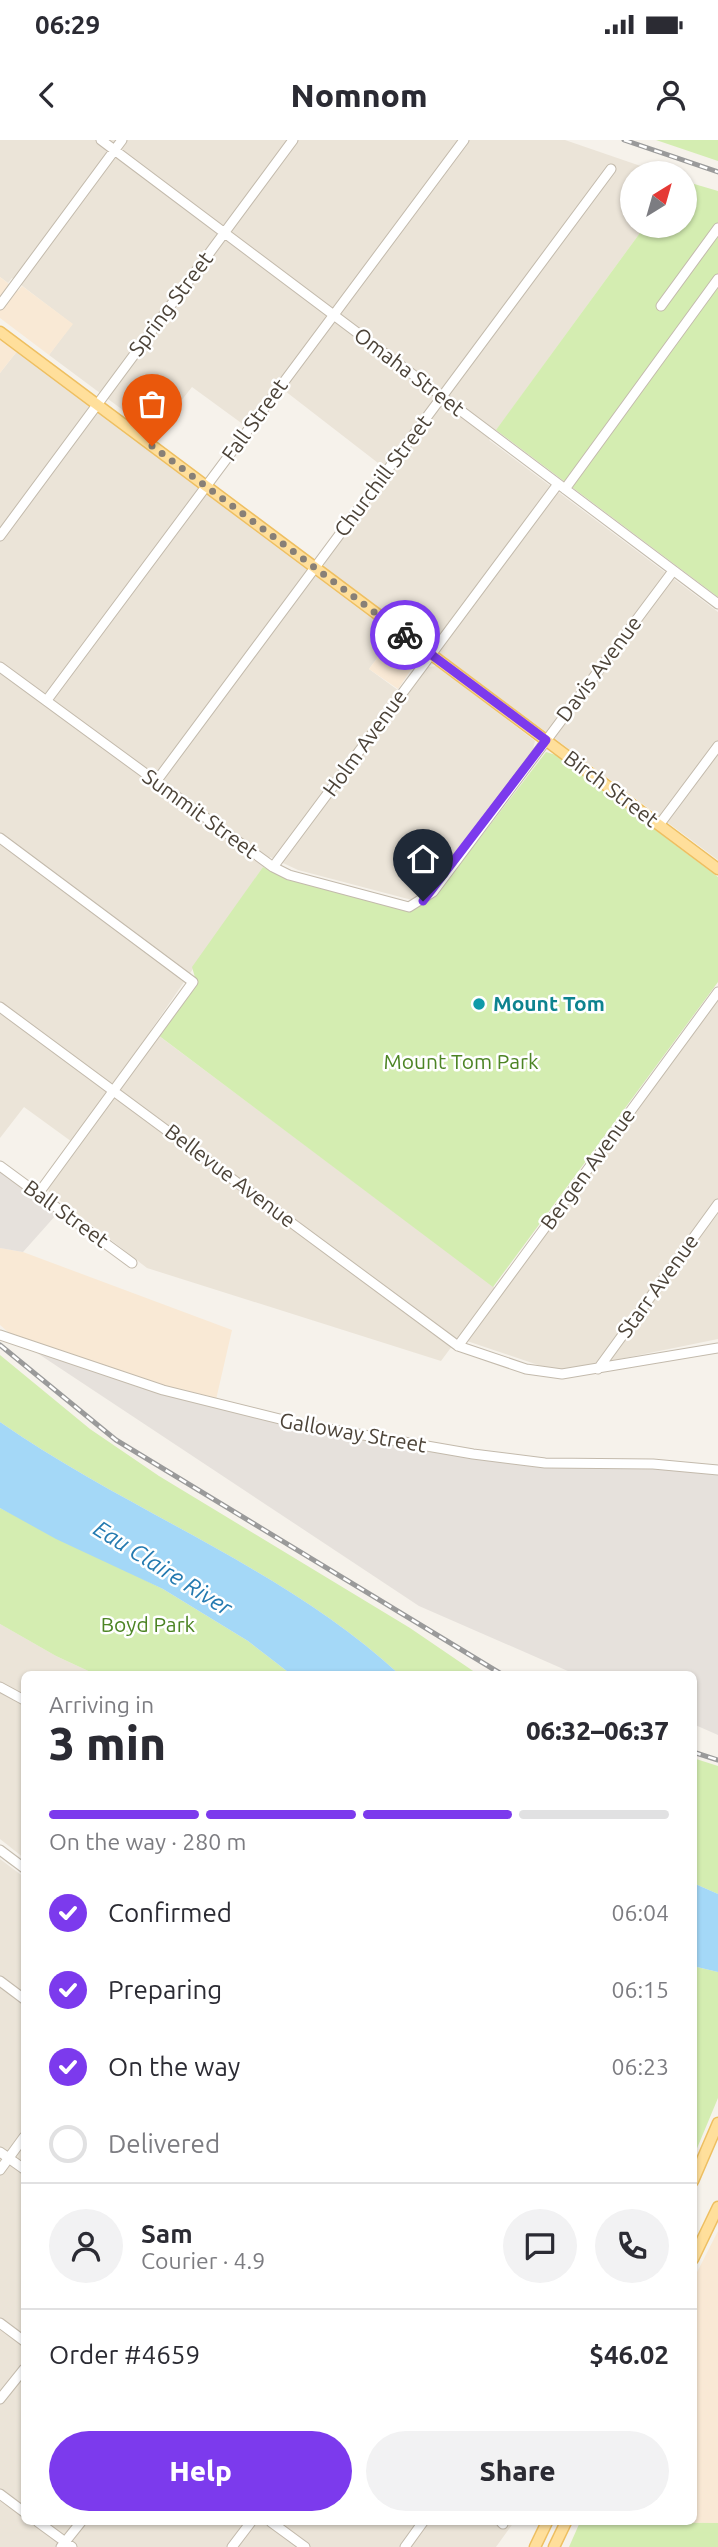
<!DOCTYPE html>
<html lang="en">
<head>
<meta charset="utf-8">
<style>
	body { margin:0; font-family:Ubuntu,sans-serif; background:#f2f2f3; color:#2b2b33; height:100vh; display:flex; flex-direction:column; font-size:26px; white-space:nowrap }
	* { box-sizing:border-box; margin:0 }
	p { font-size:23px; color:#7c7c81 }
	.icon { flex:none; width:38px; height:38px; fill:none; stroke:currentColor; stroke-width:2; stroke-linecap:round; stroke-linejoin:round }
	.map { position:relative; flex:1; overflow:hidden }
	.sheet { position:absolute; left:21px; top:1531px; width:676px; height:854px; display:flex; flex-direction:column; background:#fff; border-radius:10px; box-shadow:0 2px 5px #0004 }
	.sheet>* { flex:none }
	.needle { width:46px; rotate:37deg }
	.tools { position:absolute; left:620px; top:21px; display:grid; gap:14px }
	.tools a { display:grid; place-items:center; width:77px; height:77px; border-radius:50%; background:#fff; box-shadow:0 2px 5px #0004; font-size:35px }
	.pin { position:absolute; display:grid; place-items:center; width:60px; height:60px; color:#fff; margin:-72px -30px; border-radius:50% 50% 50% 0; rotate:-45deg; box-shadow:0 0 7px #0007 }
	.pin .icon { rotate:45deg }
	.courier { position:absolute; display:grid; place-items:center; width:70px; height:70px; margin:-35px; border:5px solid #7c3aed; border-radius:50%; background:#fff; color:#222; box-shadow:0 2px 9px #0007 }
	.overview em { font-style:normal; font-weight:800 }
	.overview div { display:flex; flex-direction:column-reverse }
	.overview { display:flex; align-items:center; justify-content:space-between; height:119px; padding:0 28px }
	h1 { font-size:46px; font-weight:800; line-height:52px }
	.bar { display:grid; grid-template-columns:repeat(4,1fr); gap:10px 7px; align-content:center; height:84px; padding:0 28px }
	.bar i { height:9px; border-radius:5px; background:#e1e1e2 }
	.bar .selected { background:#7c3aed }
	.bar p { grid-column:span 4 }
	.line { display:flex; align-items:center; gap:18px; padding:0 28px; border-top:2px solid #e1e1e2 }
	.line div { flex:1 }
	.round { display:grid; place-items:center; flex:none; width:74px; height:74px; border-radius:37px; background:#f2f2f3 }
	ol { padding:0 28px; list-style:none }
	li { display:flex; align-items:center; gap:21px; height:77px }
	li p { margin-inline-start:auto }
	li .icon { padding:7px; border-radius:50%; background:#7c3aed; color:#fff; stroke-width:4 }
	li:last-child { color:#7c7c81 }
	li i { width:38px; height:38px; border:4px solid #e1e1e2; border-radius:50% }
	.button { display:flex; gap:14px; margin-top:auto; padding:14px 28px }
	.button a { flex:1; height:80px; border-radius:42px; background:#7c3aed; color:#fff; font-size:28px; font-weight:800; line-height:80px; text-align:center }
	.button a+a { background:#f2f2f3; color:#2b2b33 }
	.status { display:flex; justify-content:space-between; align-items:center; height:49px; padding:0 35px; background:#fff; direction:ltr }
	.status svg { height:19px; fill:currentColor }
	header { display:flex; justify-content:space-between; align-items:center; height:91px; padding:0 28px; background:#fff; font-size:32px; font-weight:800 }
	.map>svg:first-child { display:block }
	.residential { fill:#ebe4d8 }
	.commercial { fill:#f9e9d5 }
	.industrial { fill:#e6e1dc }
	.green { fill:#d4edb1 }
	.water { fill:#a4d8f7 }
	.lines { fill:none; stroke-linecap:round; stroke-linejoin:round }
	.minor-casing { stroke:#c3baac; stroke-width:11 }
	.major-casing { stroke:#eebf61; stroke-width:13 }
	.minor { stroke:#fff; stroke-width:9 }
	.major { stroke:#ffdf9b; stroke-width:10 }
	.rail-casing { stroke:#9a9a9a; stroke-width:5 }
	.rail { stroke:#fff; stroke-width:2.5; stroke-dasharray:8; stroke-linecap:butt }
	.done { stroke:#888077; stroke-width:7; stroke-dasharray:0 12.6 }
	.route { stroke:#7c3aed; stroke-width:9 }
	.culture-dot { fill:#0f9aa8; stroke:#fff; stroke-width:2.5 }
	.labels { text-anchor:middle; stroke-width:5; stroke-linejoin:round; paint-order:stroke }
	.street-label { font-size:21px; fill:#4c4338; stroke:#fff }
	.culture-label { font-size:21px; font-weight:bold; fill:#0d838f; stroke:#fff; text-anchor:start }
	.park-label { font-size:21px; fill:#4c8424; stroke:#fff }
	.water-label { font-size:23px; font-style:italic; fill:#247ab0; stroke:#fff }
</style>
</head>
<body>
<div class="status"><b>06:29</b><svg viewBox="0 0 49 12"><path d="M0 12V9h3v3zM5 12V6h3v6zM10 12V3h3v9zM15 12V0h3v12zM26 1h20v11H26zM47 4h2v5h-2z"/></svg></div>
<header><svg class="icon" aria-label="back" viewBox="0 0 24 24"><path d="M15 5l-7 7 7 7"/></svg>Nomnom<svg class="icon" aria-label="person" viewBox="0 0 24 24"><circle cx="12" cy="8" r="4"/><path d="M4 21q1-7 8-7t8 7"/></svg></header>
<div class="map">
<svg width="718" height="2407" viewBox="0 0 718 2407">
	<rect width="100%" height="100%" fill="#f6f2eb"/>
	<path class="residential" d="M0 0H565L661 33H632V86H645L489 300 718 472V720L324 427 325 417 391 333 276 244 244 285 192 247 155 294 49 215 72 184 12 138 8 143 0 137Z
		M18 210 395 494 369 529 406 556 428 527 437 526 535 601 533 609 429 749 412 760 298 730 270 717 151 890 501 1152 718 861V1199L566 1230 544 1227 458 1198 441 1221 147 1128 49 1052 48 1048 79 1007 24 967 0 998V233Z
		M0 1484 56 1516 97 1535H24V1718L0 1699Z
		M0 1719 24 1737V2382H514L496 2407H0Z"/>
	<path class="commercial" d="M0 137 18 151 22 146 73 184 49 215 0 178Z
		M0 196 18 210 0 233Z
		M395 494 421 515 398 549 369 529Z
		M0 1108 23 1112 232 1190 215 1264 16 1199 0 1185Z
		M718 2091V2383L580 2382H693V2140Z"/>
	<path class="industrial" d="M0 1026 38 1054 56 1075 23 1112 0 1108Z
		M16 1199 233 1269 545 1323 718 1330V1595L693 1584V1535H577L419 1466Z"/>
	<path class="green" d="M656 0H718V21Z
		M684 41 718 51V457L496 290 645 86H684Z
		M546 612 556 615 718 737V842L493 1147 158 895 196 841 192 827 263 727 291 740 410 770 434 758Z
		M0 1215 90 1289 159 1336 410 1488 479 1535H400C283 1427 129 1372 0 1282Z
		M0 1368 163 1449 248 1501 292 1535H97L56 1516 0 1484Z
		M693 1618 718 1626V1754L693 1743Z
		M693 1826 718 1832V1958L693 2018Z
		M580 2382 718 2383V2407H569Z"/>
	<path class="water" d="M0 1282C129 1372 283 1427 400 1535H292L248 1501 163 1449 56 1399 0 1368Z
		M693 1743 718 1754V1832L693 1826Z"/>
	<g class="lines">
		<defs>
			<path id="minor" d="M101 0 718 464
				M0 165 122 0
				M661 166 718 88
				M565 349 718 139
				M0 396 293 0
				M0 527 273 727 289 735 409 767 433 752 673 431
				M47 560 464 0
				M155 643 611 29
				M659 685 718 606
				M0 698 193 842 38 1054
				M273 727 558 344
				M0 867 458 1206 526 1229 562 1234 718 1208
				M0 1026 132 1123
				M0 1195 163 1250 300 1284 473 1314 545 1323 653 1324 718 1330
				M458 1206 718 852
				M598 1229 718 1064
				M0 1547 24 1560
				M0 1710 24 1728
				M0 1841 24 1859
				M0 2012 24 2029
				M0 2030 24 1997
				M0 2183 24 2201
				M0 2259 24 2229
				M0 2354 24 2372
				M38 2382 72 2407
				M271 2382 305 2407
				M501 2382 503 2384
				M61 2407 81 2382
				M232 2407 251 2382
				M405 2407 423 2382"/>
			<path id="major" d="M0 192 718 729
				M693 2041 718 1983
				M693 2119 718 2067
				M535 2407 547 2382
				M554 2407 566 2382"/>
		</defs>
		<use href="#minor" class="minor-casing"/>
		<use href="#major" class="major-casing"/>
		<use href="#minor" class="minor"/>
		<use href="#major" class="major"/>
		<defs>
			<path id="rail" d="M624 0 718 32
				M0 1205 116 1300 503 1535
				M693 1612 718 1620"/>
		</defs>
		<use href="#rail" class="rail-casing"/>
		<use href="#rail" class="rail"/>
	</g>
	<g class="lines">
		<path class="done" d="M152 306 405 495"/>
		<path class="route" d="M405 495 546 600 423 761"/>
	</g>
	<circle class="culture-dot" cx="479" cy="864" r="7"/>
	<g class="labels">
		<g class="street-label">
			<text transform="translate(171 164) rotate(-53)" y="7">Spring Street</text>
			<text transform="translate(409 232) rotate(37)" y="7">Omaha Street</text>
			<text transform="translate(255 280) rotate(-54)" y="7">Fall Street</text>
			<text transform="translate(383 336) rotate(-53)" y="7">Churchill Street</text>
			<text transform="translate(599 529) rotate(-53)" y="7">Davis Avenue</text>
			<text transform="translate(365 603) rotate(-54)" y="7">Holm Avenue</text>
			<text transform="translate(611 649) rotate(37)" y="7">Birch Street</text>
			<text transform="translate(200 674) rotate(36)" y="7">Summit Street</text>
			<text transform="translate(588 1029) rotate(-54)" y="7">Bergen Avenue</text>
			<text transform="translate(230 1036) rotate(37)" y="7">Bellevue Avenue</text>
			<text transform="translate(66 1074) rotate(36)" y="7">Ball Street</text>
			<text transform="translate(658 1146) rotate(-54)" y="7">Starr Avenue</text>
			<text transform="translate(353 1293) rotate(10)" y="7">Galloway Street</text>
		</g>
		<g class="culture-label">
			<text x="493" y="871">Mount Tom</text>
		</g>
		<g class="park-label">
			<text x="461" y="929">Mount Tom Park</text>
			<text x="148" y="1492">Boyd Park</text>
		</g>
		<g class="water-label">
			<text transform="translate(163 1428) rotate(32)" y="8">Eau Claire River</text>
		</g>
	</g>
</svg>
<div class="tools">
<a><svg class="needle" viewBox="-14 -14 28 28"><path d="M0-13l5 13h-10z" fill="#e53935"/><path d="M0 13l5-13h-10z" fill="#7c7c81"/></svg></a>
</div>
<div class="pin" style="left:152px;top:306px;background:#ea580c"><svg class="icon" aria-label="bag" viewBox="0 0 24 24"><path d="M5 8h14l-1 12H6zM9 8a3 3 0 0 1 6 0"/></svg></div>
<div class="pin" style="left:423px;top:761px;background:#1f2937"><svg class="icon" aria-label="home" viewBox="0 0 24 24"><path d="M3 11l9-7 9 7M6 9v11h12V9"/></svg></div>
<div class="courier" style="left:405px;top:495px"><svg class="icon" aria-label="bike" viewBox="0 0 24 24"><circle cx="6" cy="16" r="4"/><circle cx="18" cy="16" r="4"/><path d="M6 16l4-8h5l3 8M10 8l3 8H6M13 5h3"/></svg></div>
<section class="sheet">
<div class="overview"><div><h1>3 min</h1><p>Arriving in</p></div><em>06:32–06:37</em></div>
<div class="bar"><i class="selected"></i><i class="selected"></i><i class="selected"></i><i></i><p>On the way · 280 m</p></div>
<ol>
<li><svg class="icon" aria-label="check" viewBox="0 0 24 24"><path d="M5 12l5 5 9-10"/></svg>Confirmed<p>06:04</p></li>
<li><svg class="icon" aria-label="check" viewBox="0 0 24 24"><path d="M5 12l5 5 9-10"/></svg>Preparing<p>06:15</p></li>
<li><svg class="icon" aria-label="check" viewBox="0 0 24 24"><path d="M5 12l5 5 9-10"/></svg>On the way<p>06:23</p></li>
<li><i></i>Delivered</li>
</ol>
<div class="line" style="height:126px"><a class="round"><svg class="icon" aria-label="person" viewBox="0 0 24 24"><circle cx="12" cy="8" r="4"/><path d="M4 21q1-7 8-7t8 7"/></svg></a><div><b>Sam</b><p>Courier · 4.9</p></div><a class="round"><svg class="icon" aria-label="chat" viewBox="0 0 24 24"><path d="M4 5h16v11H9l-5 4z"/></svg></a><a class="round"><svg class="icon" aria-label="phone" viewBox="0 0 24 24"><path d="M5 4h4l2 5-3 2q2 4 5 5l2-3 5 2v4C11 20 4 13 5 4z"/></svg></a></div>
<div class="line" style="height:91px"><div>Order #4659</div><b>$46.02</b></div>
<div class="button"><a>Help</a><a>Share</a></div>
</section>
</div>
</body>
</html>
